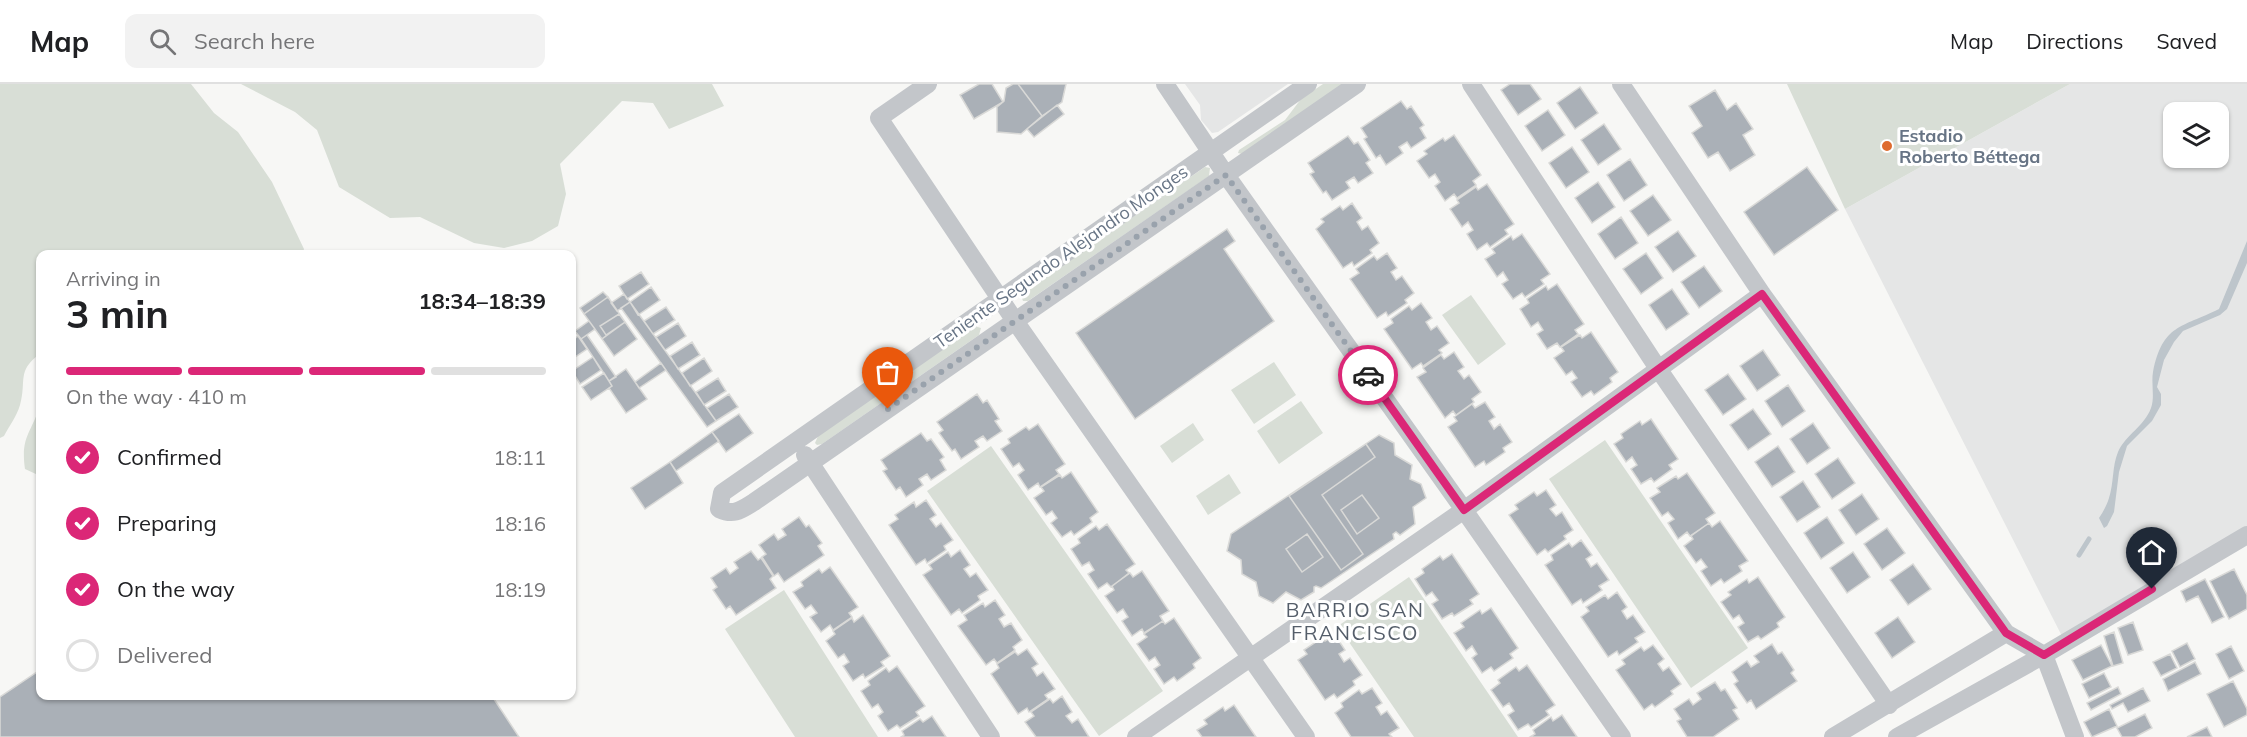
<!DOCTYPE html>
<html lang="en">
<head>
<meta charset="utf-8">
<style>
	body { margin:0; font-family:Mulish,sans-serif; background:#f2f2f2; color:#202124; height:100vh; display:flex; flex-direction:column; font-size:22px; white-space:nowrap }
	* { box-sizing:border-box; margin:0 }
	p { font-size:20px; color:#757577 }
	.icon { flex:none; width:33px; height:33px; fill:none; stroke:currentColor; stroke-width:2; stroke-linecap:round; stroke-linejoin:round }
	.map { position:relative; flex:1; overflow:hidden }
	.side { position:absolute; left:36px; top:166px; width:540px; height:450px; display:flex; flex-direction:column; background:#fff; border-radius:12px; box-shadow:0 2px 4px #0004 }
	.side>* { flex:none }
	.buttons { position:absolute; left:2163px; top:18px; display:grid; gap:12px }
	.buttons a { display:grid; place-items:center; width:66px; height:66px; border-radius:12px; background:#fff; box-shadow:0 2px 4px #0004; font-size:30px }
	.pin { position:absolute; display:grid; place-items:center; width:51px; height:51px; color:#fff; margin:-62px -26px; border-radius:50% 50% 50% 0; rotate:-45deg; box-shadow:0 0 6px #0007 }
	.pin .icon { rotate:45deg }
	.courier { position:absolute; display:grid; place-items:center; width:60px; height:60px; margin:-30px; border:4px solid #db2777; border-radius:50%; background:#fff; color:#222; box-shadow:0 2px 8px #0007 }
	.headline em { font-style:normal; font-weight:700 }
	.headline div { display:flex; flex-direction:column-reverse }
	.headline { display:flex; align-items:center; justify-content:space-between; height:102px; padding:0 30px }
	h1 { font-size:39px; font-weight:700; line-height:45px }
	.bar { display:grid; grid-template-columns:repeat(4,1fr); gap:9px 6px; align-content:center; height:72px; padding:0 30px }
	.bar i { height:8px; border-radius:4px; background:#e0e0e0 }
	.bar .active { background:#db2777 }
	.bar p { grid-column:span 4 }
	ol { padding:0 30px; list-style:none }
	li { display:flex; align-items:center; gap:18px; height:66px }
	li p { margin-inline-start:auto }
	li .icon { padding:6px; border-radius:50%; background:#db2777; color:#fff; stroke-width:4 }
	li:last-child { color:#757577 }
	li i { width:33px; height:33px; border:3px solid #e0e0e0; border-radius:50% }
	header { display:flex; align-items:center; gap:36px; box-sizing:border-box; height:84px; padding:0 30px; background:#fff; border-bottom:2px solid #e0e0e0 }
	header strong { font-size:28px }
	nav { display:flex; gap:33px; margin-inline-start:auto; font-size:21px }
	.search { width:420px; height:54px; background:#f2f2f2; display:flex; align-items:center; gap:15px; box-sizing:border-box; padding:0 21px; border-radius:12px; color:#757577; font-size:22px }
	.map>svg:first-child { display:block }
	.built { fill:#e5e6e6; fill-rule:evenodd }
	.green { fill:#d8ded6 }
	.water { fill:#bdc5cb }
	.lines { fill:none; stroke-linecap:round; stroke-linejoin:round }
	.stream { stroke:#bdc5cb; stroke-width:5 }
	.building { fill:#aab0b7; stroke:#d9d9d7; stroke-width:1.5 }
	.street { stroke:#c3c6ca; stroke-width:18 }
	.done { stroke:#99a2ac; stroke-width:6; stroke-dasharray:0 10.8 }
	.route { stroke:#db2777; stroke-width:8 }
	.poi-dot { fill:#de6b2e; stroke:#fff; stroke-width:2 }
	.labels { text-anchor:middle; stroke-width:6; stroke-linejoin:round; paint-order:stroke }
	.poi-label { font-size:18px; font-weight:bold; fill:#677485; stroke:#fff; text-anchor:start }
	.street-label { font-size:18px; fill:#677485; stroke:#fff }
	.neighbourhood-label { font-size:20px; letter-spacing:1.5px; fill:#555e6a; stroke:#fff }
</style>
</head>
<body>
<header>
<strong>Map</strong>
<div class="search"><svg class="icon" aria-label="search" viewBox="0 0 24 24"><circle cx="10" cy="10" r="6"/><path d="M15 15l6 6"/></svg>Search here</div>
<nav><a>Map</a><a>Directions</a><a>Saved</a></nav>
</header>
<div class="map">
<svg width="2247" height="653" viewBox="0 0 2247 653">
	<rect width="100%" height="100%" fill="#f7f7f5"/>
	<path class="built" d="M1185 0H1288L1218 48 1212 49 1201 36 1200 21Z
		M2070 0H2247V456L2068 564 1845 125ZM2174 28H2218V74H2174Z"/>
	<path class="green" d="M0 0H191L214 29 238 48 272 98 304 165 302 171H40V270C16 287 27 297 20 321 17 332 9 342 4 352L0 354Z
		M241 0H712L724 22 669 45 653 19 622 17 560 80 566 110 558 142 532 157 504 164 474 159 420 133 390 134 339 103 317 46 295 28Z
		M1323 0H1343L1242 70 1238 69 1239 66 1285 36 1301 15Z
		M1787 0H2070L1845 125Z
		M1205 83 1210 84 1209 92 1028 217H1023L1022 214 1023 209Z
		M1471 211 1506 260 1478 281 1442 231Z
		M974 242 981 244 979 251 822 360 817 361 815 359 818 352Z
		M1274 278 1296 311 1254 340 1231 306Z
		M1301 317 1323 349 1279 380 1257 347Z
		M40 320V388L38 391 25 385C20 351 33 348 40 320Z
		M1193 339 1204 356 1172 379 1160 362Z
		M1605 356 1748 564 1691 604 1549 395Z
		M991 362 1163 607 1099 652 927 407Z
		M1229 390 1241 409 1208 431 1196 412Z
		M1409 493 1518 653H1414L1338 542Z
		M784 506 878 653H795L725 545Z"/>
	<path class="water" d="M2247 157V179L2227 225 2220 231 2183 247 2174 258 2164 276 2157 303 2161 310V321L2152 337 2127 362 2119 388 2114 428 2107 442 2104 444 2099 434C2103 428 2107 421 2109 414 2114 399 2112 382 2118 368 2126 350 2144 343 2151 324 2155 313 2151 300 2153 288 2163 240 2181 244 2219 225Z"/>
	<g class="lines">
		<path class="stream" d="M2079 471 2089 455"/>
	</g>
	<path class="building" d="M979 0H992L1003 18 974 35 960 11Z
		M1013 0H1018L1042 32 1021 50 997 48V23L1004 17 1006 4Z
		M1018 0H1066L1062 18 1042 32Z
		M1510 0H1530L1541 15 1518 31 1501 6Z
		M1580 3 1598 29 1575 45 1557 19Z
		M1715 6 1727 26 1736 19 1753 45 1743 51 1755 71 1730 87 1718 68 1708 74 1692 49 1702 42 1689 22Z
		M1401 17 1407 25 1411 22 1424 41 1420 44 1426 54 1411 64 1407 58 1399 63 1403 69 1386 81 1380 71 1376 74 1364 55 1367 53 1361 44Z
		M1057 21 1064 30 1034 53 1027 45Z
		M1548 26 1565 51 1542 67 1525 42Z
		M1604 40 1621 65 1598 81 1581 56Z
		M1454 51 1481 91 1473 97 1476 101 1457 114 1454 110 1445 117 1435 102 1440 98 1435 90 1429 94 1417 77 1427 70 1424 67 1443 54 1445 57Z
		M1348 52 1354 60 1358 58 1370 76 1366 79 1373 89 1358 99 1354 93 1346 98 1350 104 1332 116 1326 107 1323 109 1310 90 1314 88 1308 79Z
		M1572 63 1589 88 1566 104 1549 79Z
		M1630 75 1647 101 1624 117 1607 91Z
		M1807 83 1838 126 1774 171 1744 128Z
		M1598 98 1615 123 1592 139 1575 114Z
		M1487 100 1514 140 1505 146 1508 150 1490 163 1487 159 1477 166 1467 150 1473 146 1468 138 1462 143 1450 125 1459 119 1457 116 1476 103 1478 106Z
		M1653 111 1671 136 1648 152 1630 127Z
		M1352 119 1362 134 1357 138 1362 146 1368 142 1379 159 1370 166 1372 169 1354 182 1352 178 1343 184 1316 145 1324 138 1321 135 1340 122 1343 126Z
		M1621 133 1638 159 1615 175 1598 150Z
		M1227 145 1235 157 1224 165 1274 237 1135 335 1076 249Z
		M1678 147 1696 172 1673 188 1655 163Z
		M1522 150 1550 190 1541 196 1544 200 1525 213 1522 209 1513 215 1502 200 1508 196 1503 188 1497 193 1485 175 1495 169 1492 165 1511 152 1513 156Z
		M1387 169 1397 184 1391 188 1396 196 1402 192 1414 209 1405 216 1407 219 1388 232 1386 228 1377 234 1350 195 1359 189 1356 185 1374 172 1377 176Z
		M1646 169 1663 194 1641 210 1623 185Z
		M1704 182 1722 207 1699 224 1681 198Z
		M641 188 649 200 627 215 619 202Z
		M1557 200 1584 240 1575 246 1578 250 1560 263 1557 259 1547 265 1537 250 1543 246 1538 238 1531 243 1520 225 1529 219 1527 215 1546 202 1548 206Z
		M651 203 660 216 638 231 630 218Z
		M1672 205 1689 230 1666 246 1649 221Z
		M603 208 608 213 584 230 580 224Z
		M624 210 630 218 617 227 611 219Z
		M608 213 625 238 602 255 584 230Z
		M630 218 716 337 707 343 621 224Z
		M1421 219 1432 234 1426 238 1431 246 1437 242 1449 259 1439 266 1442 269 1423 282 1421 279 1412 285 1384 245 1393 239 1391 235 1409 222 1412 226Z
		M666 223 675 236 653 250 644 237Z
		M619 230 625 238 606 251 600 242Z
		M589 237 595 245 581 255 575 247Z
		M625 238 637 255 614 272 602 255Z
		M678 239 686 252 665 266 656 253Z
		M1591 248 1618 288 1610 294 1612 298 1594 311 1591 307 1582 313 1571 298 1577 294 1572 287 1566 291 1554 274 1564 267 1561 263 1580 251 1582 254Z
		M587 251 616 293 609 297 581 255Z
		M578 252 587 265 572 275V257Z
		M692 258 700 271 678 285 670 272Z
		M1763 266 1780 291 1757 307 1740 282Z
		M1454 268 1464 283 1458 287 1464 295 1469 291 1481 308 1472 315 1474 318 1456 331 1453 327 1445 334 1417 293 1426 288 1423 284 1441 271 1444 275Z
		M593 273 601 286 580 300 572 287Z
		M704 274 712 287 690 302 682 289Z
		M661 279 666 286 639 304 635 298Z
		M626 285 647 315 626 329 609 304 612 302 609 297Z
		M604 289 612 302 591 316 582 303Z
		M1728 290 1746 315 1723 331 1705 306Z
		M718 294 726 307 704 321 696 308Z
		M1788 301 1805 327 1782 343 1765 317Z
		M729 310 738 323 716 337 707 324Z
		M977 310 983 319 987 316 999 335 995 337 1002 347 987 357 983 352 975 357 979 363 961 375 955 365 952 367 939 349 943 346 937 338Z
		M1485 318 1495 333 1489 337 1494 345 1500 340 1512 358 1503 364 1505 368 1486 381 1484 377 1475 383 1448 343 1457 337 1454 333 1472 320 1475 324Z
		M1753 325 1771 350 1748 366 1730 341Z
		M739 330 753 349 726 368 712 348Z
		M1651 335 1678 375 1669 381 1672 385 1654 398 1651 394 1641 400 1631 385 1637 381 1632 373 1626 378 1614 360 1623 354 1621 350 1640 337 1642 341Z
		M1813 339 1830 364 1807 380 1790 355Z
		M1038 340 1065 380 1056 386 1059 390 1040 403 1038 399 1028 406 1018 391 1024 386 1019 379 1013 383 1001 365 1010 359 1008 355 1026 343 1029 346Z
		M712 348 719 357 676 387 670 378Z
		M921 349 927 357 931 355 944 373 940 376 946 386 931 396 927 390 919 395 923 401 906 413 900 403 896 406 883 387 887 385 881 376Z
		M1379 351 1394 359 1395 371 1412 381 1410 395 1421 400 1426 414 1413 423 1415 440 1400 451 1396 448 1393 450 1394 455 1321 504 1316 502 1314 503V508L1301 516 1286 508 1273 519 1259 512 1256 498 1242 490 1241 476 1227 467 1231 450Z
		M1366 360 1375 373 1322 411 1363 470 1341 486 1289 412Z
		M1778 362 1795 388 1772 403 1755 378Z
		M1838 374 1855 399 1832 415 1815 390Z
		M670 378 683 399 645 425 631 404Z
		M1071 388 1098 428 1090 434 1092 438 1074 451 1071 447 1062 453 1051 439 1057 434 1052 427 1046 431 1034 414 1044 407 1041 403 1060 391 1062 394Z
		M1687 389 1715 429 1706 435 1709 439 1690 452 1687 448 1678 455 1668 439 1674 435 1668 428 1662 432 1650 414 1660 408 1657 404 1676 392 1678 395Z
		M1803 397 1820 423 1797 438 1780 413Z
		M1546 406 1556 421 1550 425 1556 432 1562 428 1573 446 1564 452 1566 455 1548 468 1545 465 1537 471 1509 431 1518 425 1515 421 1534 408 1537 412Z
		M1862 410 1879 435 1856 451 1839 426Z
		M1362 411 1379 434 1357 450 1341 426Z
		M926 416 936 431 930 435 936 443 941 439 953 456 944 462 946 466 927 479 925 475 916 481 889 441 898 435 895 431 914 418 916 423Z
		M799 433 806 443 809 441 822 459 818 462 824 471 784 498 778 489 774 492 762 473 766 470 759 461 774 450 778 456 786 451 782 445Z
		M1827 433 1844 459 1821 475 1804 449Z
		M1720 437 1748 477 1739 482 1742 487 1724 499 1721 495 1711 502 1701 487 1707 483 1701 475 1696 479 1684 462 1693 455 1691 452 1709 439 1712 443Z
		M1107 440 1135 480 1126 486 1129 489 1111 503 1107 499 1098 505 1088 490 1094 486 1089 478 1082 482 1071 465 1080 459 1078 455 1096 442 1099 446Z
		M1887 444 1905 469 1882 486 1864 460Z
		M1307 450 1323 473 1302 488 1286 465Z
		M1581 456 1592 471 1586 475 1591 483 1597 479 1609 496 1599 502 1602 506 1583 519 1581 515 1572 521 1545 481 1553 476 1551 471 1569 459 1572 463Z
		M960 466 970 481 964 485 970 493 976 489 988 506 978 512 980 516 962 529 959 525 951 531 923 491 932 485 929 481 948 468 951 473Z
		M751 467 758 476 761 474 773 492 770 495 776 504 736 531 730 522 726 525 713 506 717 503 711 494 726 484 730 490 738 484 734 478Z
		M1853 468 1870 493 1847 509 1830 484Z
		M1452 470 1479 510 1470 516 1473 520 1454 532 1452 529 1442 535 1432 520 1438 516 1432 508 1426 512 1415 495 1424 489 1422 485 1440 472 1443 476Z
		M1913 480 1931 505 1908 521 1890 496Z
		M830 483 858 523 849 529 852 533 833 546 830 541 821 548 810 533 817 529 811 521 805 525 793 508 803 502 801 498 819 485 822 489Z
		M2234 485 2247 511V525L2229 535 2210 497Z
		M1142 487 1169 527 1160 532 1163 537 1144 549 1142 545 1132 552 1122 537 1128 533 1123 525 1117 529 1105 512 1114 506 1112 502 1130 489 1133 493Z
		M1758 493 1785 533 1777 539 1779 543 1761 555 1758 552 1748 558 1738 543 1744 539 1739 531 1733 535 1721 518 1731 511 1728 508 1747 495 1749 499Z
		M2205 495 2224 533 2212 539 2198 512 2186 518 2181 507Z
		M1617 508 1627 523 1622 527 1627 535 1633 531 1645 548 1635 554 1638 558 1619 571 1617 567 1608 573 1581 533 1589 527 1586 523 1605 511 1608 515Z
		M995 516 1005 531 999 535 1004 543 1011 539 1022 556 1013 563 1015 566 997 579 994 575 986 581 958 542 967 536 964 531 983 519 985 523Z
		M1491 524 1518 564 1510 570 1513 574 1494 587 1491 583 1482 589 1472 574 1477 570 1472 562 1466 567 1454 549 1464 543 1461 539 1480 526 1482 530Z
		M863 531 890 572 881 578 884 582 865 594 863 590 853 597 843 582 849 578 844 570 838 574 826 557 835 550 833 547 852 534 854 538Z
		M1898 533 1915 558 1892 574 1875 549Z
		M1174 534 1201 574 1193 580 1195 584 1177 597 1174 593 1164 600 1154 585 1160 581 1155 573 1149 577 1137 560 1147 553 1144 550 1163 537 1165 540Z
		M2133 538 2143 566 2128 571 2118 544Z
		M2114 548 2123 579 2113 582 2104 552Z
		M1335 551 1345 566 1339 570 1344 578 1350 574 1362 591 1353 597 1355 601 1337 614 1334 610 1325 616 1298 576 1307 570 1304 566 1322 554 1325 557Z
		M2187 559 2195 575 2180 583 2172 567Z
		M1772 560 1778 570 1782 568 1794 586 1791 589 1797 597 1756 625 1751 616 1747 619 1734 600 1738 597 1732 588 1747 577 1751 583 1759 578 1754 572Z
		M1653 561 1664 575 1658 580 1663 587 1669 583 1681 600 1671 607 1673 610 1655 623 1652 620 1644 626 1616 586 1625 580 1622 576 1641 563 1644 567Z
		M2101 561 2112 582 2083 596 2072 576Z
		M2231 562 2244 587 2229 595 2216 570Z
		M1027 565 1038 580 1032 584 1037 592 1043 588 1055 605 1045 611 1048 615 1029 628 1027 624 1018 630 991 590 999 584 997 580 1015 568 1018 571Z
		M2170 570 2177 584 2161 592 2153 578Z
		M2195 578 2201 590 2168 607 2163 595Z
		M1527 581 1555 621 1546 627 1549 631 1531 643 1528 640 1518 646 1508 631 1514 627 1509 619 1503 623 1491 606 1500 599 1498 596 1516 583 1519 587Z
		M897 582 925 622 916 628 919 632 900 644 897 641 888 647 878 632 883 628 878 620 872 624 861 607 870 601 868 597 886 584 889 588Z
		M40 586V612H492L519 653H0V613Z
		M2104 589 2111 603 2089 614 2082 600Z
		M2233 597 2247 625V631L2224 643 2207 610Z
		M1715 598 1721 607 1725 605 1737 624 1733 626 1739 635 1713 653H1687L1677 637 1681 635 1674 625 1689 615 1693 621 1701 615 1697 609Z
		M2118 603 2121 610 2091 626 2087 619Z
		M1372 604 1382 619 1376 623 1381 631 1387 627 1399 644 1389 650 1392 653H1351L1335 629 1343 623 1341 619 1359 606 1362 610Z
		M2143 604 2150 617 2128 628 2123 619 2112 625 2110 621Z
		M1062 612 1072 628 1066 632 1072 639 1078 635 1089 653H1036L1025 638 1034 632 1031 628 1050 615 1053 619Z
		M1234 621 1256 653H1202L1197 646 1207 640 1204 636 1223 623 1225 627Z
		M2109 625 2117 642 2092 653 2084 638Z
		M2145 630 2152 644 2135 653H2122L2117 644Z
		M1562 631 1577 653H1530L1535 650 1533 646 1551 633 1553 637Z
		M932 632 946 653H901L904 651 902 647 920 635 923 638Z
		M2207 643 2212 653H2187Z"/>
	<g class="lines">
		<path class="street" d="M928 0 879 34 1015 237 1306 653
			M1165 0 1226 91 1464 426 1622 653
			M1308 0 722 409 719 425C734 432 741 426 754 418L1357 0
			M1471 0 1659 286 1889 621
			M1621 0 1762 210 2006 549 2044 571
			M805 371 991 653
			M2044 571 2075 653
			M1136 653 1464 426 1762 210
			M1833 653 2006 549
			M1897 653 2044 571 2247 451"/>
	</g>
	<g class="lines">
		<path class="done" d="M888 325 1226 91 1368 291"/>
		<path class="route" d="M1368 291 1464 426 1762 210 2006 549 2044 571 2152 505"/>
	</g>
	<circle class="poi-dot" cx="1887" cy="62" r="6"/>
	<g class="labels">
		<g class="poi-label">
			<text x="1899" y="58">Estadio<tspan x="1899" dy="21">Roberto Béttega</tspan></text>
		</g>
		<g class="street-label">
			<text transform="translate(1061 173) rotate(-35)" y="6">Teniente Segundo Alejandro Monges</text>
		</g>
		<g class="neighbourhood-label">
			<text x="1355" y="533">BARRIO SAN<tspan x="1355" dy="23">FRANCISCO</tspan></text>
		</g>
	</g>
</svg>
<div class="buttons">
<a><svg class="icon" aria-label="layers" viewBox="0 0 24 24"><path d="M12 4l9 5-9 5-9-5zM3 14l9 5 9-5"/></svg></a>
</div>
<div class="pin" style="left:888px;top:325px;background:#ea580c"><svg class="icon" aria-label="bag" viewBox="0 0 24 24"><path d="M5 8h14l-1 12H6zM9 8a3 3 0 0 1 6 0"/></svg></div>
<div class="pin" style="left:2152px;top:505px;background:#1f2937"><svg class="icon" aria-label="home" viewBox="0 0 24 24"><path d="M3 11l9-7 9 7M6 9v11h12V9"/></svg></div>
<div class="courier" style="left:1368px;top:291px"><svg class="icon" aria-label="car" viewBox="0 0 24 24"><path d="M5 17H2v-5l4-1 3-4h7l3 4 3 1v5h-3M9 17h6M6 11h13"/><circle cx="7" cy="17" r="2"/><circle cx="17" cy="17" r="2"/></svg></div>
<section class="side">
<div class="headline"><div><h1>3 min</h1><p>Arriving in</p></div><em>18:34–18:39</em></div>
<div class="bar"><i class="active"></i><i class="active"></i><i class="active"></i><i></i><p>On the way · 410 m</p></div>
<ol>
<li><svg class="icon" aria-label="check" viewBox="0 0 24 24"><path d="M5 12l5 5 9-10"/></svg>Confirmed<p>18:11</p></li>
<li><svg class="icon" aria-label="check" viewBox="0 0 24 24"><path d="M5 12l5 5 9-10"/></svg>Preparing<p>18:16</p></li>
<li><svg class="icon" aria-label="check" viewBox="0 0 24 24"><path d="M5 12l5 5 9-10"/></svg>On the way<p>18:19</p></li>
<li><i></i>Delivered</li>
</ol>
</section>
</div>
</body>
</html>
